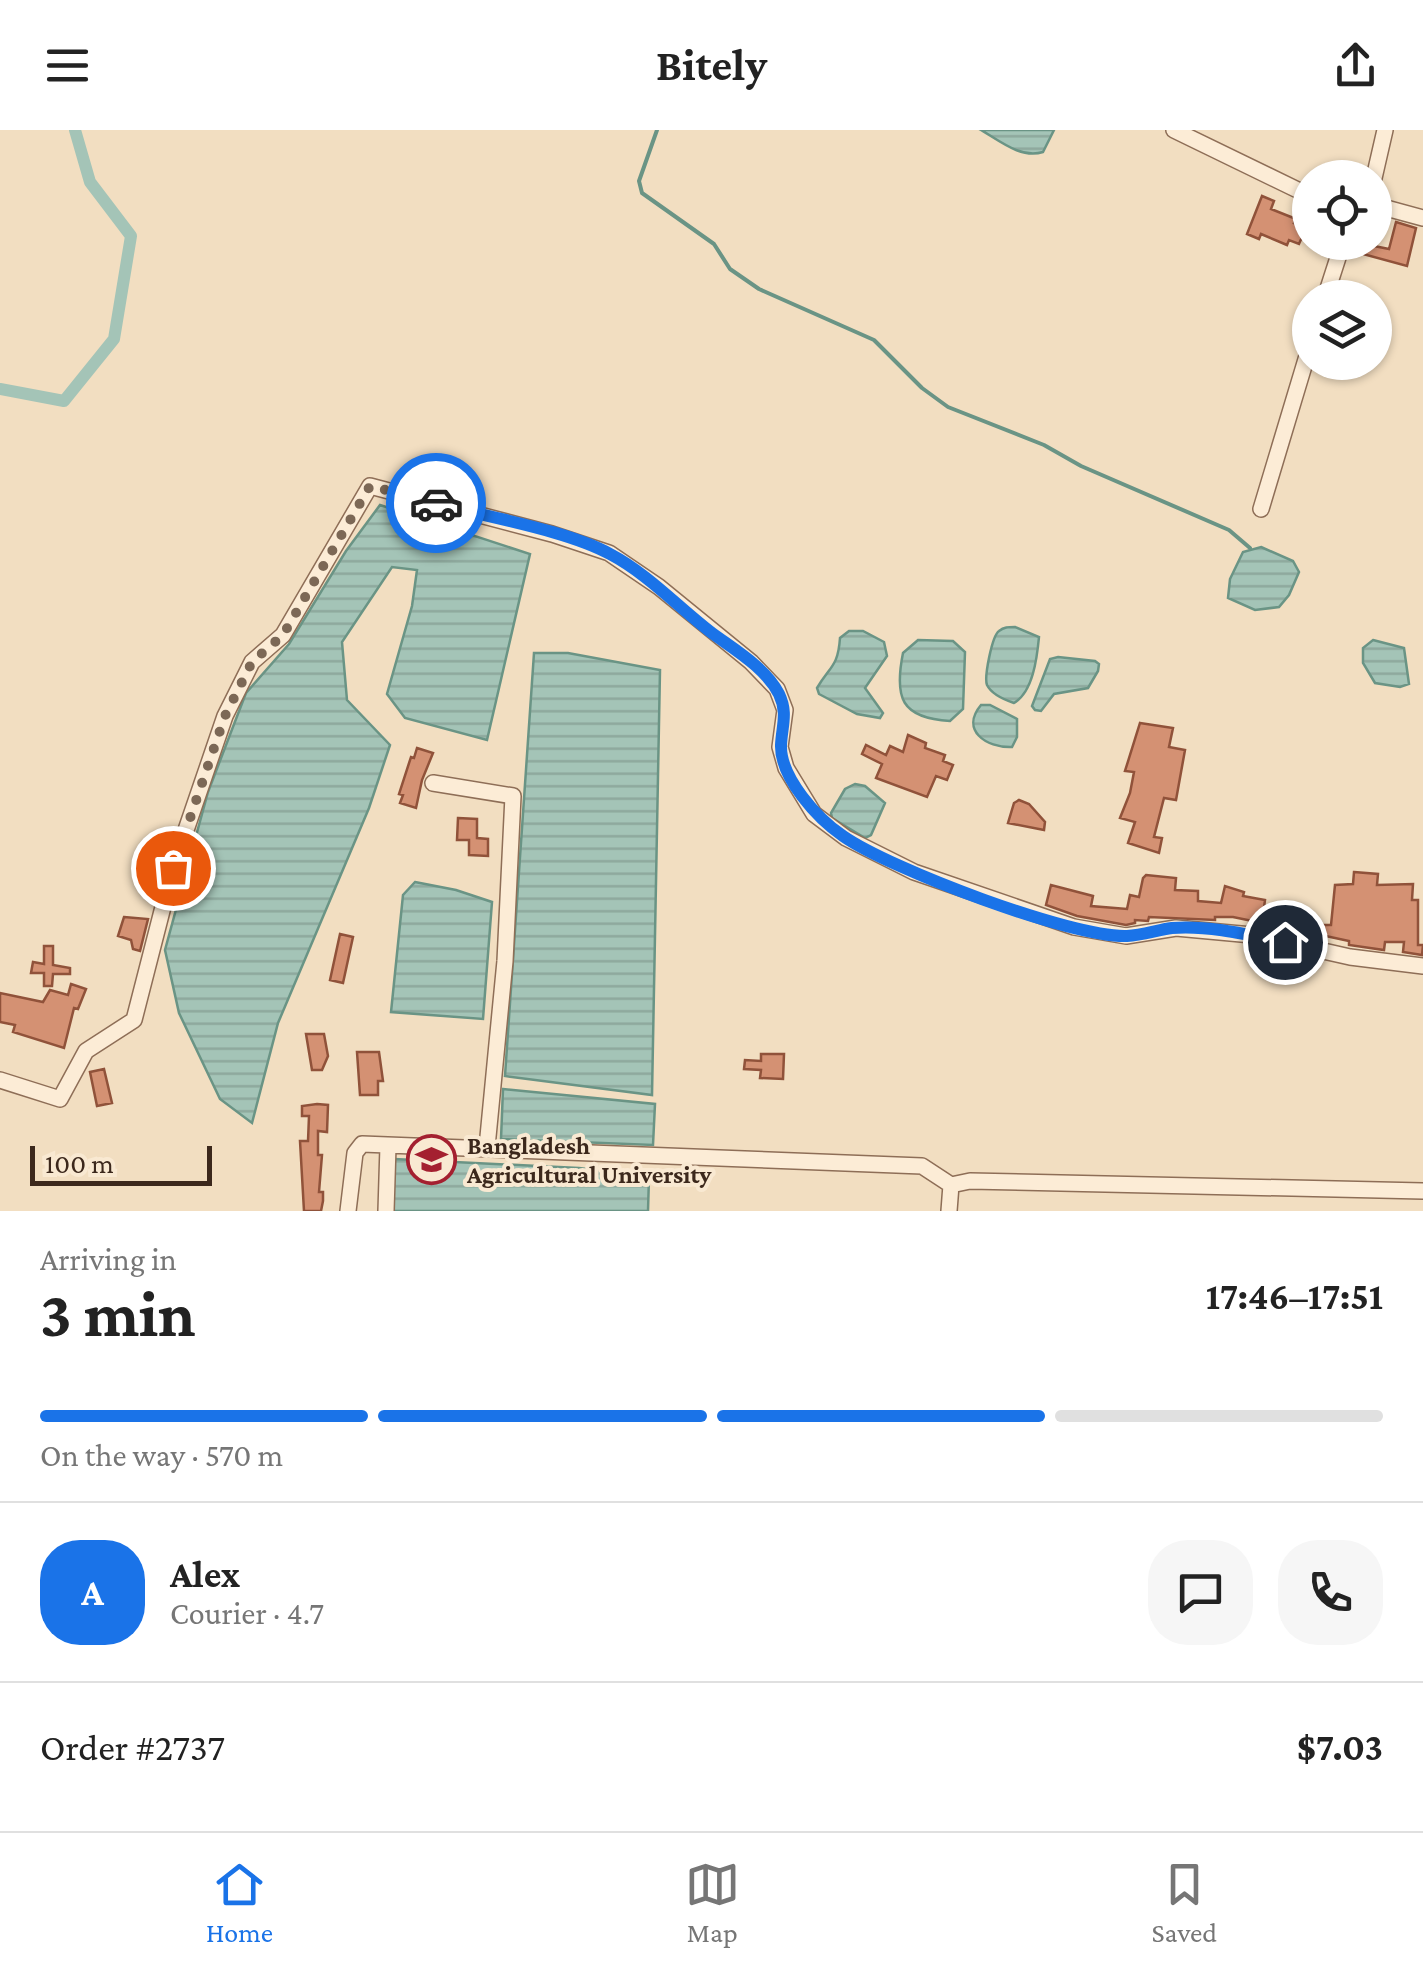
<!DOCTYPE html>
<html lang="en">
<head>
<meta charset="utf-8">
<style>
	body { margin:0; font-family:"Crimson Pro",serif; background:#f6f6f6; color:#222; height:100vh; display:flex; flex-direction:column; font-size:38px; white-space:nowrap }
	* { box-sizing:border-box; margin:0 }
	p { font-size:32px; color:#767676 }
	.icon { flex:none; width:55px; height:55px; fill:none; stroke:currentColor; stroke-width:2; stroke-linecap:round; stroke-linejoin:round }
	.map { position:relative; height:1081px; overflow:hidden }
	.panel { display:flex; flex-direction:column; background:#fff; flex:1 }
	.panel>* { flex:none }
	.fabs { position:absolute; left:1292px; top:30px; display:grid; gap:20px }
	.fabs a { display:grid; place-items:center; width:100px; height:100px; border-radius:50%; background:#fff; box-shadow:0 2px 8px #0004; font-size:50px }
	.scale { position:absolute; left:30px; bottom:25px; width:182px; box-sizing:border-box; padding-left:10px; border:5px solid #3c281c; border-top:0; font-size:28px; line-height:35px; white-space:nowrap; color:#3c281c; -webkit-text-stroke:8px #f9e9d2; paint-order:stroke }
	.pin { position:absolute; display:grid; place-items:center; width:85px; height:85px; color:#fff; margin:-42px; border:5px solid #fff; border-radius:50%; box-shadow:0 2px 10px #0007 }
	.courier { position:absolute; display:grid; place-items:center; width:100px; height:100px; margin:-50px; border:8px solid #1a73e8; border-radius:50%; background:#fff; color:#222; box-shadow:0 2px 12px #0007 }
	.head em { font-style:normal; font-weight:700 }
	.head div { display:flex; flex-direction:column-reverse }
	.head { display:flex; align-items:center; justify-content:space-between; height:170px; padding:0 40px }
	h1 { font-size:65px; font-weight:700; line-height:75px }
	.bar { display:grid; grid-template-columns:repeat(4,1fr); gap:15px 10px; align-content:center; height:120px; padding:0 40px }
	.bar i { height:12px; border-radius:8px; background:#e0e0e0 }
	.bar .current { background:#1a73e8 }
	.bar p { grid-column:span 4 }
	.line { display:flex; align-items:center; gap:25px; padding:0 40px; border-top:2px solid #e0e0e0 }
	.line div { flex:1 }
	.round { display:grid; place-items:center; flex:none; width:105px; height:105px; border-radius:40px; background:#f6f6f6 }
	header { display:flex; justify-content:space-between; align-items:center; height:130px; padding:0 40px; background:#fff; font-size:45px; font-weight:700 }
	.tab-bar { display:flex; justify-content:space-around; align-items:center; height:140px; border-top:2px solid #e0e0e0; background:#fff; font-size:28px; color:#767676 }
	.tab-bar a { display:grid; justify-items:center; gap:5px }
	.tab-bar .current { color:#1a73e8 }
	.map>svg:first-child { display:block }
	.water { fill:url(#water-rules); stroke:#6a9485; stroke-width:2.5 }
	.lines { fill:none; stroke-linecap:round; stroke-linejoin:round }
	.stream { stroke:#6a9485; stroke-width:4 }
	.canal { stroke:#a4c4b7; stroke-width:12 }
	.building { fill:#d49173; stroke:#90523a; stroke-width:2.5 }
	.street-casing { stroke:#8e6e57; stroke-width:18 }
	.street { stroke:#fcecd6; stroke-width:15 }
	.done { stroke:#7c6856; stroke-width:10; stroke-dasharray:0 18 }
	.route { stroke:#1a73e8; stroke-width:12 }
	.labels { text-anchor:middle; stroke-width:8; stroke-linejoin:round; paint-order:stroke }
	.poi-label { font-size:25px; font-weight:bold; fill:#3c281c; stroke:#f9e9d2; text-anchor:start }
</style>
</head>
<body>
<header><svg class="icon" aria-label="menu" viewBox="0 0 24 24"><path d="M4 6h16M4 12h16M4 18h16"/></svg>Bitely<svg class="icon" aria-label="share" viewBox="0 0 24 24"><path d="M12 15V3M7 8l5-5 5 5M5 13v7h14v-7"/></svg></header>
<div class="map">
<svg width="1423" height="1081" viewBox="0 0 1423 1081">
	<defs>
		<pattern id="water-rules" width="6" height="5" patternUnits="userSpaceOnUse" patternTransform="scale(2.5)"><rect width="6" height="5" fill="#a4c4b7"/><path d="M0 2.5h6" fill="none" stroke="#8ea89d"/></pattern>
	</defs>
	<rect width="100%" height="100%" fill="#f2dec1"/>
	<path class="water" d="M981 0H1054L1043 22C1021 29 1000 11 981 0Z
		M380 375 530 424 487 610 405 588 387 564 412 476 417 440 392 437 342 512 347 570 390 615 369 678 278 893 252 993 220 969 179 883 165 820 208 662 246 563 289 514 346 421Z
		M1261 417 1293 431 1299 442 1289 465 1279 477 1255 480 1228 468 1230 449 1243 422Z
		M1015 497 1039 507C1037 528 1033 562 1014 573 1005 570 992 565 987 555 984 547 992 506 999 501 1004 497 1008 497 1015 497Z
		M849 501H863L884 512 887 526 865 558 883 583 880 588 857 584 819 564 817 558C830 536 838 537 840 508Z
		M918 510 953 511 965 522 963 579 950 591C901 588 894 568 903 523Z
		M1373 510 1404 518 1409 554 1400 557 1375 553 1363 533V518Z
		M534 523H568L660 540 652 965 505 946Z
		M1058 527 1095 531 1099 534 1098 541 1088 558 1054 564 1041 581 1035 580 1032 576 1050 529Z
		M981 575H990L1017 589V607L1012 617C986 618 960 600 981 575Z
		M855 654 865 656 885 673 871 705 865 708 832 688 831 683 845 659Z
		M415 752 456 760 492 772 483 889 391 882 403 765Z
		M503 959 655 974 653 1015 501 1009Z
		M394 1029 579 1038 649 1047 648 1081H391Z"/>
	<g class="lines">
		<path class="stream" d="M657 0 639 51 642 63 714 114 730 139 759 159 874 210 922 258 948 277 1044 315 1081 336 1229 400 1250 418"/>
		<path class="canal" d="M0 259 64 271 114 209 131 106 90 52 75 0"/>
	</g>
	<path class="building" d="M1262 66 1274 71 1271 79 1296 89 1294 93 1306 98 1299 114 1289 110 1287 115 1261 104 1259 109 1247 104Z
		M1396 92 1416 98 1407 136 1352 121 1354 112 1389 119Z
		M1140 593 1173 598 1169 617 1185 620 1176 670 1164 668 1154 707 1162 708 1159 723 1128 713 1135 692 1120 688 1130 663 1134 642 1125 641Z
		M908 605 926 613 925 618 945 625 943 631 953 635 947 650 936 646 927 667 876 648 882 634 862 624 866 615 886 625 890 616 903 622Z
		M417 618 433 623 422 650 416 678 400 673 403 665 399 664 411 627 414 628Z
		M1019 670 1029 674 1045 692 1044 700 1008 693 1014 673Z
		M458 688 477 689V708L488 709V726L469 725V710H457Z
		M1354 742 1378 744 1377 755 1413 754 1412 770H1418V815H1423L1422 825 1403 822 1404 812H1385L1384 820 1349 815V811L1321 805 1322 795H1331L1335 755 1353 754Z
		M1146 745 1176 748 1175 760 1198 761V771L1221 773 1225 756 1244 762 1243 766 1265 770 1262 793 1233 787H1215V790L1149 787 1148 791 1135 790V793L1126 795 1077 786 1046 775 1051 755 1093 766 1091 776 1127 779 1130 765 1139 767 1143 748Z
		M124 787 148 789 140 821 133 819 131 810 118 806Z
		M340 804 353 807 343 853 330 850Z
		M44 816H53V835L70 838V844H53L52 856H44V843H31L33 832 44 834Z
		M71 854 86 859 78 879 74 878 64 918 13 902 15 895 0 892V863L43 872 50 860 68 865Z
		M306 904H324L328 926 322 940H312Z
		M357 922H379L383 951H378V965H360Z
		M761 924H784L783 949 760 948 761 940 744 939 745 930 761 931Z
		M104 939 112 973 97 976 90 942Z
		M317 974 328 975 327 1002 318 1001V1025H322L319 1062H323V1071L321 1081H304L300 1011H308L309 986H302V976Z"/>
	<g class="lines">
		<defs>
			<path id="street" d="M1174 0 1310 66
				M1374 48 1385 0
				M1375 75 1423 88
				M1325 168 1343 112
				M1261 379 1310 216
				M433 653 513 666 505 831 487 1017
				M0 950 60 969 86 921 134 890 173 738 225 586 252 532 283 505 370 356 552 404 609 423 659 457 751 532 777 559 785 580 780 617 786 638 814 684 846 708 914 742 1074 797 1126 806 1176 798 1252 805 1350 827 1423 836
				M348 1081 355 1023 362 1014 922 1036 951 1055
				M386 1081 388 1016
				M949 1081 951 1055 970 1051 1423 1061"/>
		</defs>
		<use href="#street" class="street-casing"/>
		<use href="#street" class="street"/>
	</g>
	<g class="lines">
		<path class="done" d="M173 738 225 586 252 532 283 505 370 356 436 373"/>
		<path class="route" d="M436 373C486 387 566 400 610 424 648 444 678 477 712 503 735 520 766 538 779 564 788 583 782 595 781 615 780 648 818 689 843 706 890 739 1072 808 1127 806 1143 805 1157 800 1172 798 1208 795 1250 805 1285 812"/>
	</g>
	<defs>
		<symbol id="university-ring" viewBox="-11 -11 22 22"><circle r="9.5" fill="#f9e9d2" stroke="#a42030" stroke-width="1.5"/><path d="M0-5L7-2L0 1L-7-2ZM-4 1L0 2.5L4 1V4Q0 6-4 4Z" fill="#a42030"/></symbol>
	</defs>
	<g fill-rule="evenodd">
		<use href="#university-ring" x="404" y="1002" width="55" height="55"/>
	</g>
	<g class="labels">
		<g class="poi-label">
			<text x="467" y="1024">Bangladesh<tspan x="467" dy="29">Agricultural University</tspan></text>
		</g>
	</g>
</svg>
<div class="fabs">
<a><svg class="icon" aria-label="locate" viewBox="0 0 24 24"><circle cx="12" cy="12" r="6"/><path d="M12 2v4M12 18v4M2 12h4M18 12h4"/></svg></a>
<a><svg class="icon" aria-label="layers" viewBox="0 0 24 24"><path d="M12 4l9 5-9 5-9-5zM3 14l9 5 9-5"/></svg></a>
</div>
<div class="scale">100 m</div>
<div class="pin" style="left:173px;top:738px;background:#ea580c"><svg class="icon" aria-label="bag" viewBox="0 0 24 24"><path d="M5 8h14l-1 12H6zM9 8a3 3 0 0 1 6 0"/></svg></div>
<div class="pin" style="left:1285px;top:812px;background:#1f2937"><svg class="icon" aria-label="home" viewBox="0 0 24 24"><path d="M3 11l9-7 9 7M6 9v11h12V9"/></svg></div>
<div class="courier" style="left:436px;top:373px"><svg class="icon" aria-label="car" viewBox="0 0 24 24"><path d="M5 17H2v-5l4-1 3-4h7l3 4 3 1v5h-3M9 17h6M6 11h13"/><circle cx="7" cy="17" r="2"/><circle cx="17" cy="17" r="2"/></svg></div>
</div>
<section class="panel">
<div class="head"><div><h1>3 min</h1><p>Arriving in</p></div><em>17:46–17:51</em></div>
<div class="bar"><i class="current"></i><i class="current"></i><i class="current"></i><i></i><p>On the way · 570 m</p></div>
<div class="line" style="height:180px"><b class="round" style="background:#1a73e8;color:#fff">A</b><div><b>Alex</b><p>Courier · 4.7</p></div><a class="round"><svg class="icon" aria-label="chat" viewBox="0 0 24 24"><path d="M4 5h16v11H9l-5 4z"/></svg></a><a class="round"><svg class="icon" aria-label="phone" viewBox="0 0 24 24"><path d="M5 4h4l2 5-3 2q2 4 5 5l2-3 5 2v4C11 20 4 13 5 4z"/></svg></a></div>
<div class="line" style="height:130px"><div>Order #2737</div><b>$7.03</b></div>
</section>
<nav class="tab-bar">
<a class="current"><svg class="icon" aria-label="home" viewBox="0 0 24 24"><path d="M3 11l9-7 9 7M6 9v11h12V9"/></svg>Home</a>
<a><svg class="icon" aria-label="map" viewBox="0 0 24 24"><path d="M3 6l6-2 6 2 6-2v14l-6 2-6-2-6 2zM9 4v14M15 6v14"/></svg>Map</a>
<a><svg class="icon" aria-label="saved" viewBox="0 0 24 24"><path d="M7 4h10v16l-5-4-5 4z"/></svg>Saved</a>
</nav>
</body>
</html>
